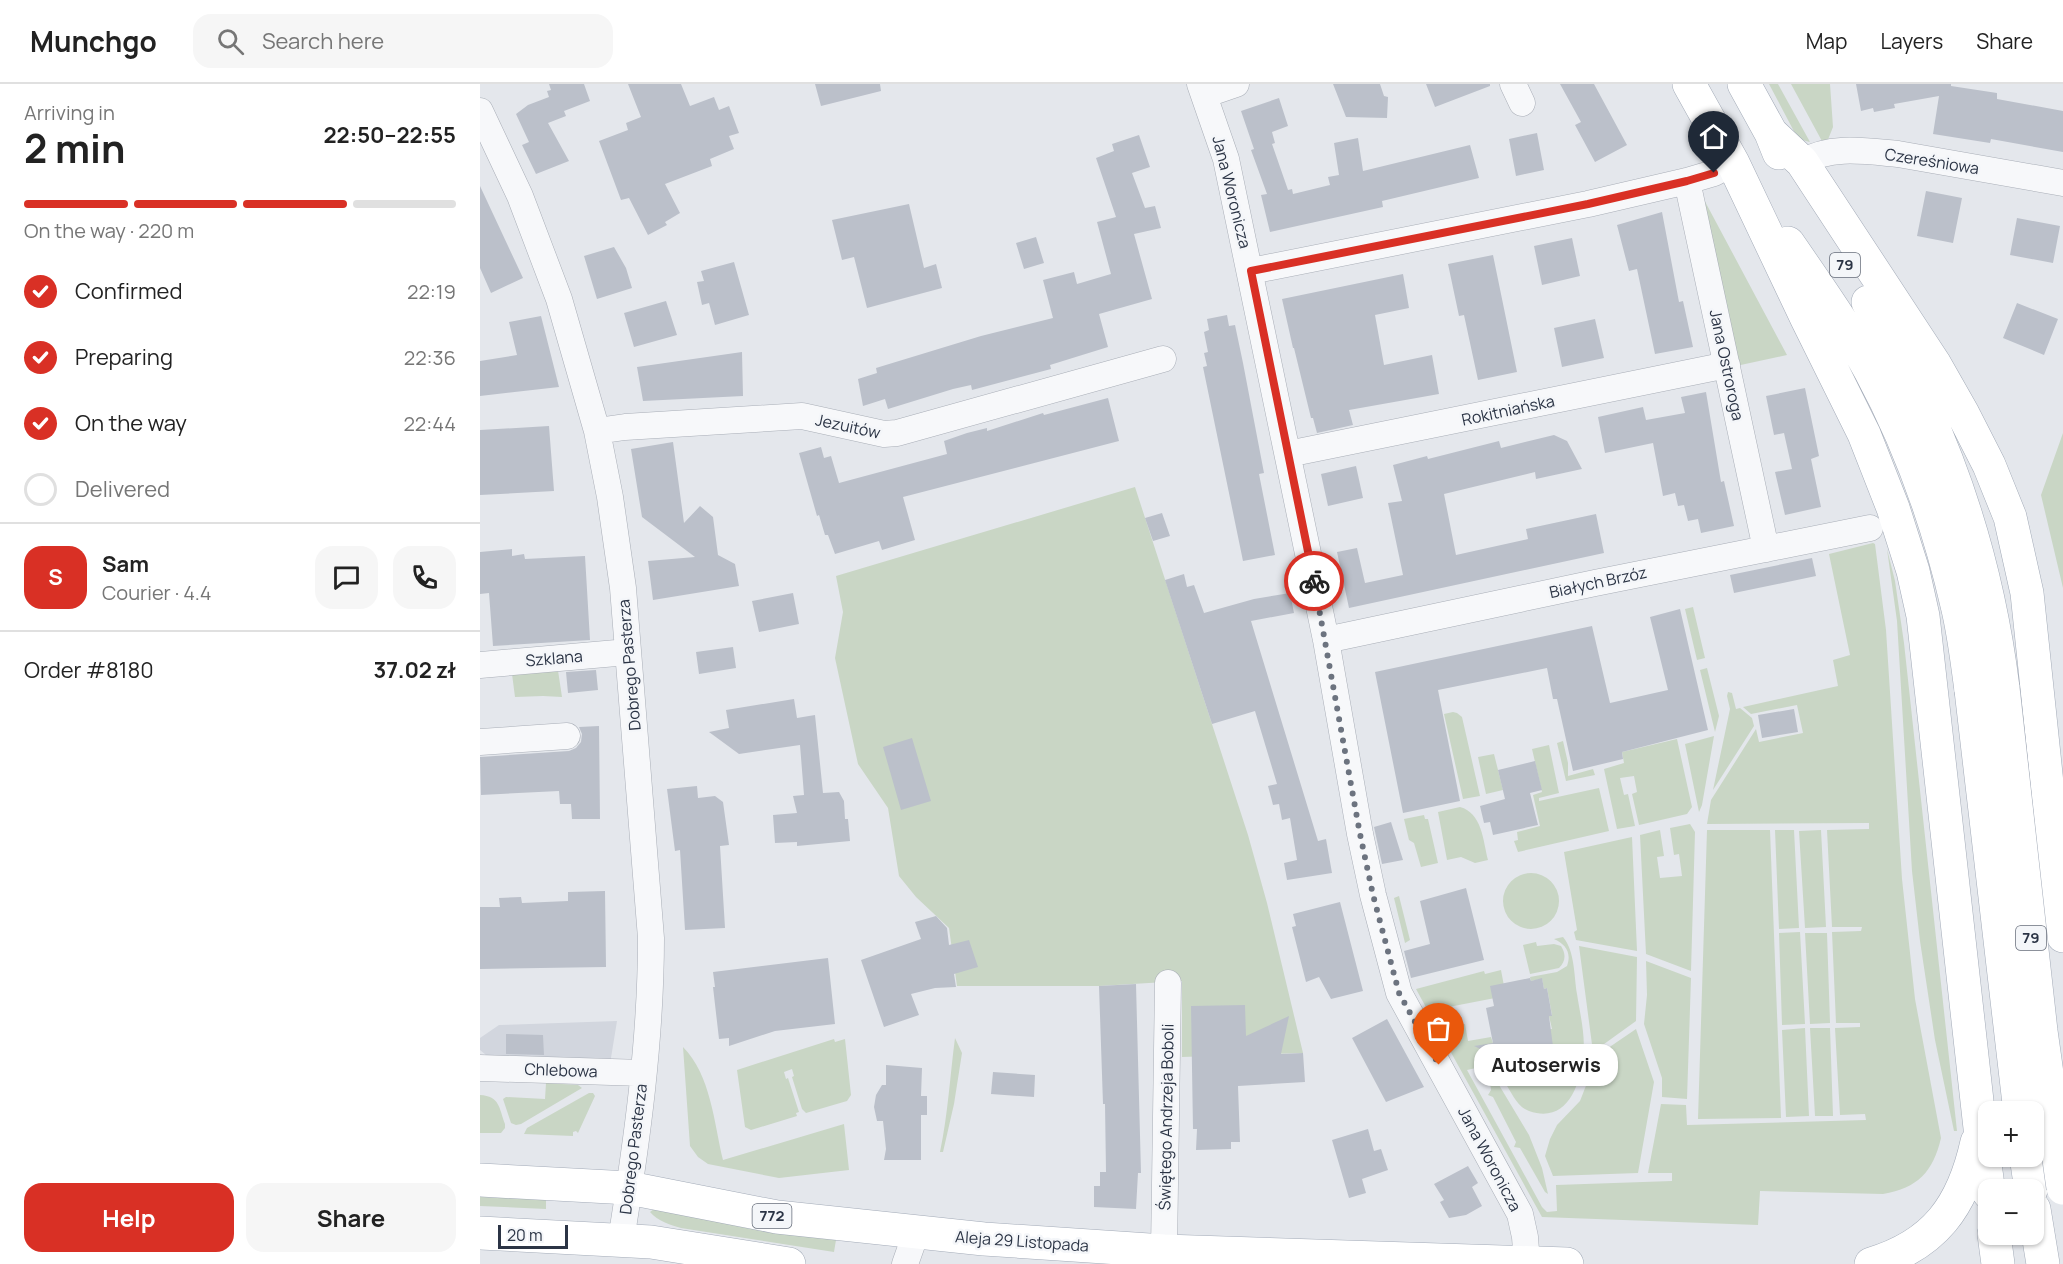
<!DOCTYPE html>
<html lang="en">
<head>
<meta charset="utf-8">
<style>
	body { margin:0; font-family:Manrope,sans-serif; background:#f6f6f6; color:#222; height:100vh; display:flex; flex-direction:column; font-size:22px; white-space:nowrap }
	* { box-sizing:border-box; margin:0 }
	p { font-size:20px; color:#767676 }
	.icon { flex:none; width:33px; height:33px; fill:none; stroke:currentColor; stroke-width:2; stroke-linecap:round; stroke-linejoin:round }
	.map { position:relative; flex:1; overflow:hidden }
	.drawer { display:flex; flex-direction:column; background:#fff; width:480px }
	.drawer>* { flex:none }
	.fabs { position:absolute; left:1498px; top:1017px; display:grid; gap:12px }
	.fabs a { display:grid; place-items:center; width:66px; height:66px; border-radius:12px; background:#fff; box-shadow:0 2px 4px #0004; font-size:30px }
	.scale { position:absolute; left:18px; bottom:15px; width:70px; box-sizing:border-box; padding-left:6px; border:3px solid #2b3445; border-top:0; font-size:16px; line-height:21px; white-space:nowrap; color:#2b3445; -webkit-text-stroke:4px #f4f6f9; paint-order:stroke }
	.pin { position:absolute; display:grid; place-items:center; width:51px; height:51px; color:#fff; margin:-62px -26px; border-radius:50% 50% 50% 0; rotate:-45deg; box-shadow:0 0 6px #0007 }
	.pin .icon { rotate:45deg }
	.courier { position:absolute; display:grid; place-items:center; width:60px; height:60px; margin:-30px; border:4px solid #d93025; border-radius:50%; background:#fff; color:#222; box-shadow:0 2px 8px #0007 }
	.bubble { position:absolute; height:42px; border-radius:18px; background:#fff; box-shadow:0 2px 4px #0004; font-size:20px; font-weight:700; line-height:42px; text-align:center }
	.overview em { font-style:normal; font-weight:700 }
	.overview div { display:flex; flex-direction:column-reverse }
	.overview { display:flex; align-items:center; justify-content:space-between; height:102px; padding:0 24px }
	h1 { font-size:39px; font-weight:700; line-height:45px }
	.bar { display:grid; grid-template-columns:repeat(4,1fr); gap:9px 6px; align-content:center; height:72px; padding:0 24px }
	.bar i { height:8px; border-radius:4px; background:#e0e0e0 }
	.bar .active { background:#d93025 }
	.bar p { grid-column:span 4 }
	.line { display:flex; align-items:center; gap:15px; padding:0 24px; border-top:2px solid #e0e0e0 }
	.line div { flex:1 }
	.round { display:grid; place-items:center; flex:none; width:63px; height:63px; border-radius:18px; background:#f6f6f6 }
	ol { padding:0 24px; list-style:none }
	li { display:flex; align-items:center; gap:18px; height:66px }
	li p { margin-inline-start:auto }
	li .icon { padding:6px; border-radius:50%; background:#d93025; color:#fff; stroke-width:4 }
	li:last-child { color:#767676 }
	li i { width:33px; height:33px; border:3px solid #e0e0e0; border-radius:50% }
	.primary-button { display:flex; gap:12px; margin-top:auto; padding:12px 24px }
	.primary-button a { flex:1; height:69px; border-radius:18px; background:#d93025; color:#fff; font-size:24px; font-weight:700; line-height:69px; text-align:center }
	.primary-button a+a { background:#f6f6f6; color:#222 }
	header { display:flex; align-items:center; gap:36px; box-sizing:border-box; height:84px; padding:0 30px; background:#fff; border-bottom:2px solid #e0e0e0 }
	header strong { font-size:28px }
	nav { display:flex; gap:33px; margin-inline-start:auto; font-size:21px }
	.search { width:420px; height:54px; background:#f6f6f6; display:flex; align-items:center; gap:15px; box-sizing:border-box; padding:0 21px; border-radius:18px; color:#767676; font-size:22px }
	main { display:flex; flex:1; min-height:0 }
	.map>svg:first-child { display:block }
	.built { fill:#d2d6de }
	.green { fill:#c9d6c5 }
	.building { fill:#bbc0ca }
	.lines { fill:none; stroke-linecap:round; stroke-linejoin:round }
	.minor-casing { stroke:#a9aeb7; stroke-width:27 }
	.major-casing { stroke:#a3abb8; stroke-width:34 }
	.minor { stroke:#f7f8fa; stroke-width:26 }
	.major { stroke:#fff; stroke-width:33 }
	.major-bridge-casing { stroke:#a3abb8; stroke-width:34; stroke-linecap:butt }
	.major-bridge { stroke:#fff; stroke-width:33 }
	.done { stroke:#6c737f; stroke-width:6; stroke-dasharray:0 10.8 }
	.route { stroke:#d93025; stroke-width:8 }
	.labels { text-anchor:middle; stroke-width:5; stroke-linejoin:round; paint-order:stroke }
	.shield { fill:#f4f6f9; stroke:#676e7b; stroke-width:1.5 }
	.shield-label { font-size:15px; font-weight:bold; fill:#2b3445 }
	.street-label { font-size:16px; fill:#2b3445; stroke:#f4f6f9 }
</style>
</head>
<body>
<header>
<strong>Munchgo</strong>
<div class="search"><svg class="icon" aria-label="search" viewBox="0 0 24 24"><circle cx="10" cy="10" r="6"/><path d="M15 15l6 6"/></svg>Search here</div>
<nav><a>Map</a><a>Layers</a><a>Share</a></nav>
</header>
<main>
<section class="drawer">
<div class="overview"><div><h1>2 min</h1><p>Arriving in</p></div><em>22:50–22:55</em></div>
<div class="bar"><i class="active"></i><i class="active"></i><i class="active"></i><i></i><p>On the way · 220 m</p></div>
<ol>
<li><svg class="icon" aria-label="check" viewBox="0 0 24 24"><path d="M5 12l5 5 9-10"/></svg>Confirmed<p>22:19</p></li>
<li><svg class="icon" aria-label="check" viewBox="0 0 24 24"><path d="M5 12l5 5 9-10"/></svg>Preparing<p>22:36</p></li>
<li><svg class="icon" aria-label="check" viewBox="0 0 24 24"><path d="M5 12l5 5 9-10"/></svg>On the way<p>22:44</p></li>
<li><i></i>Delivered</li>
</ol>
<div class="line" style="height:108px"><b class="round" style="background:#d93025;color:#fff">S</b><div><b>Sam</b><p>Courier · 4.4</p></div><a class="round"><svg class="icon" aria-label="chat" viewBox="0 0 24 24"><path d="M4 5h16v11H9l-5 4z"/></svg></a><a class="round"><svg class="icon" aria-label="phone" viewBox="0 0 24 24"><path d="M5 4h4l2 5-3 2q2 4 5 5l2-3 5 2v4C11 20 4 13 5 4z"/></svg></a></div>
<div class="line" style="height:78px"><div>Order #8180</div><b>37.02 zł</b></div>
<div class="primary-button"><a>Help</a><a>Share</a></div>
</section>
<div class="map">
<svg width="1583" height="1180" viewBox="0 0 1583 1180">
	<rect width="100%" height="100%" fill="#e4e7ec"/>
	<path class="built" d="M137 937 130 980 12 976 0 966V954L19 941Z"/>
	<path class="green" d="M1289 0H1298L1330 58 1318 55Z
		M1311 0H1350L1353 43 1347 58 1343 59Z
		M1221 110 1307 271 1256 282Z
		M1583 349V504L1561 411Z
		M655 403 768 751 787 819 823 969 702 973V897L619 902H477L469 844 436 813 419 792 408 724 378 680 355 574 363 528 356 492Z
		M1393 459 1395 460 1406 546 1422 795 1435 915 1461 1054C1453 1088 1438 1104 1403 1110L1280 1107 1278 1141 1062 1133 958 945 970 940 971 943 985 940 988 957 1011 953 1013 959 1011 960 1015 973 1029 971 1058 987 1074 971 1069 945H1072L1069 932 1072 931 1067 904 1064 905 1062 895 1051 897 1050 893 1077 888 1087 882C1092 868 1085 860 1074 855L1083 853C1095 867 1094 892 1097 910 1100 930 1106 953 1103 973 1100 1003 1086 1040 1049 1027 1036 1023 1031 1006 1023 996 1019 990 1011 986 1005 982L987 986 1062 1123 1067 1128 1077 1127 1076 1101 1192 1097V1089H1168L1181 1020 1206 1021 1207 1041 1386 1036 1385 1030 1360 1031 1355 944 1380 943V939H1356L1352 848 1381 847 1382 843H1352L1347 746 1389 745V739L1227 740 1231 716 1276 645 1279 658 1323 649 1317 621 1271 630 1263 623 1358 602 1353 576 1370 571 1349 470Z
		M1407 465 1415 497 1424 559 1477 1047H1474L1455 956 1440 857 1432 787 1417 537Z
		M1213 523 1225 574 1217 576 1205 525Z
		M77 580 82 613 63 612 35 613 32 590Z
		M1227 584 1239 632 1235 648 1220 586Z
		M1248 608 1252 609 1256 625 1260 624 1272 634 1274 642 1233 706 1250 625 1247 612Z
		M973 628 977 629 982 633 1000 712 983 715 964 630Z
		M1234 652 1222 721 1219 728 1205 660Z
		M1197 655 1212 723 1207 730 1159 741 1152 710 1157 708 1154 692 1140 694 1144 711 1148 710 1155 742 1137 745 1124 685 1144 679 1142 668Z
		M1083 657 1088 679V692L1113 685 1115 691 1086 697 1077 659Z
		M1069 661 1079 709 1059 714V717L1119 704 1129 747 1038 768 1034 757 1038 756 1037 748 1060 742 1053 711 1062 708 1052 665Z
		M1014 670 1023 706 1006 710 998 673Z
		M980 723C1002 729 1003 756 1008 776L995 779 981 773 967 776 958 728Z
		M944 731 945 735H948L958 779 941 783 934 759 929 756 924 735Z
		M1210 740 1215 748 1211 887 1166 870 1160 751 1180 746 1184 772 1177 773 1180 794 1202 792 1199 770 1194 771 1190 744Z
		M1227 746H1290L1301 1034 1218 1035Z
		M1295 746H1314L1319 844 1299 845Z
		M1341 746 1346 843 1325 844 1319 747Z
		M1152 753 1157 867 1096 856 1094 848 1097 846 1084 768Z
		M1023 817a28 28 0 1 1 56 0a28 28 0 1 1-56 0Z
		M919 812 930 856 925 859 914 814Z
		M1320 848 1325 940 1302 941 1299 849Z
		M1325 849H1347L1350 939 1330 940Z
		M1056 858 1057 862 1074 860 1081 862C1086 870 1086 877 1079 884L1050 890 1043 861Z
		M1099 862 1157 873 1156 937 1113 968Z
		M1166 877 1211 894 1207 1015 1182 1013V994L1164 940 1167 911Z
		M1021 886 1024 902 1015 914 948 927 936 905 1004 887 1005 890Z
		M1325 944 1329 1032 1306 1033 1302 946Z
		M1330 944H1350L1353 1032H1335Z
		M1156 945 1174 998 1158 1089 1073 1092 1065 1072 1070 1055 1077 1041 1100 1017 1107 999 1112 975Z
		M475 954 482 969 474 1020 463 1068H460C468 1030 470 992 475 954Z
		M354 955 355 958 365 955 371 1011 367 1017 326 1029 322 1025 312 993 314 992 312 985 304 988 306 995 308 994 319 1028 316 1029 317 1032 271 1046 265 1043 257 986Z
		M203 963C231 991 234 1039 243 1076L364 1040 369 1086 299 1094 228 1080 218 1073 210 1062Z
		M1016 996 1049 1051 1062 1084 1068 1110 1065 1108 1040 1064 1034 1063 1036 1058 1013 1013 1008 1011 1011 1006 1010 998Z
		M66 999 98 1001 102 1004 41 1040 36 1041 31 1039 23 1015 26 1013 65 1015Z
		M109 1009H113L115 1012 98 1049 96 1047 93 1048V1052L44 1050 47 1044Z
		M0 1011C20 1012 19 1024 25 1040V1044L21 1049H0Z
		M0 1113 66 1115V1125L0 1122Z
		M174 1125 286 1148 356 1156 354 1168 201 1144C190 1141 178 1137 170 1128Z"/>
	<path class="building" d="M69 0H104L110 17 84 27 86 32 68 39 89 77 56 90 42 61 49 58 36 30 48 21 69 13 67 7 71 6Z
		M148 0H201L210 22 234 13 239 26 249 22 259 49 249 52 254 65 230 75 232 82 185 100 200 129 185 138 187 141 168 151 149 114 141 116 119 57 148 46 146 39 161 33Z
		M335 0H400L401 7 341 22Z
		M853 0H900L904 12 908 13 907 34 866 33Z
		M946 0H1010V2L955 23Z
		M1080 0H1114L1147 61 1115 78 1095 41 1101 38Z
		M1376 0H1471V2L1517 9V15L1583 27V68L1511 55 1510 59 1453 50 1459 12 1414 20 1415 24 1394 28 1393 24 1381 27Z
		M799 14 808 42 792 48 795 59 792 60 808 106 812 105 813 110 850 101 848 93 859 91 854 59 878 54 883 87 990 61 999 94 902 117 903 123 790 148 781 111 787 110 771 66 774 65 761 27Z
		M1057 49 1064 86 1036 92 1029 55Z
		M659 51 670 83 652 89 665 124 675 122 681 144 654 150 672 215 619 230 628 263 570 281 571 285 492 306 491 301 473 305 408 325 405 315 383 322 378 295 397 289 396 284 501 252 573 234 563 196 594 188 597 200 631 190 617 138 636 133 616 74 634 67 632 60Z
		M0 102 43 194 11 209 0 184Z
		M1446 107 1482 114 1473 159 1437 152Z
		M429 120 444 184 456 180 462 204 387 224 374 173 362 176 352 136Z
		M1182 128 1199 218 1203 217 1213 263 1175 270 1157 185 1149 187 1137 141Z
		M1537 134 1580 142 1573 179 1530 171Z
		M556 153 564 179 544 185 536 159Z
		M1092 154 1100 192 1062 201 1054 162Z
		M134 163 146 184 152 204 117 215 104 172Z
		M1013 171 1037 288 998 296 984 231 979 232 968 180Z
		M254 178 269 231 235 241 229 219 222 221 217 198 224 197 221 187Z
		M923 190 929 224 895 231 904 281 952 271 959 310 869 326 873 341 837 349 833 334H831L814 264H813L802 215Z
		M186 217 197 251 154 263 144 229Z
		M1537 219 1578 235 1564 271 1523 254Z
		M747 231 749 242 755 241 763 279 784 389 779 390 795 471 763 477 723 283 727 282 724 269 728 268 724 248 729 246 727 235Z
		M61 232 79 303 0 312V277L37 271 29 238Z
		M1115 235 1124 274 1082 283 1074 244Z
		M262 268 263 312 163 317 157 283Z
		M1325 304 1339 372 1331 375 1341 423 1305 431 1295 388 1312 385 1304 349 1294 351 1286 312Z
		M1226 308 1241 398 1244 397 1254 442 1221 449 1218 435 1208 437 1204 421 1198 422 1195 409 1183 412 1173 359 1125 369 1118 333 1163 323 1166 336 1205 329 1201 313Z
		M628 314 639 357 423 413 435 456 402 466 399 457 355 470 348 451H345L339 431 337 432 319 369 341 363 344 374 351 372 359 399 467 370 464 357 487 349 507 344V347L563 329 564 331Z
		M69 342 74 407 0 411V346Z
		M1074 351 1087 357 1102 385 1056 395 1055 388 964 410 976 471 1048 455 1046 445 1116 430 1124 469 869 524 857 468 877 464 885 499 923 491 908 419 922 417 913 381 947 372 948 375 1019 357 1021 364Z
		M193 358 204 439 220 422 233 433 238 471 255 480 259 502 173 516 168 477 215 473 162 433 151 365Z
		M876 382 883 414 848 422 841 390Z
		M682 429 690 452 673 457 665 434Z
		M32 465V472L44 470 45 475 105 472 110 556 13 562 9 509 0 510V468Z
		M1332 474 1336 492 1254 509 1250 491Z
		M704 490 707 503 714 501 724 529 774 515 810 509 814 529 771 537 838 757 846 755 852 789 807 796 804 779 817 776 810 734 802 736 799 720 793 721 788 702 797 700 775 627 732 640 685 496Z
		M313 509 319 540 279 548 272 517Z
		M1200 525 1228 646 1142 668 1143 675 1093 687 1077 615H1073L1067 584 958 606 980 717 923 729 895 588 1112 542 1130 619 1188 606 1170 533Z
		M253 563 256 584 219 590 216 568Z
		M116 586 118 606 88 609 86 588Z
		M314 615 317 634 335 631 343 709 359 708 364 717 365 735H368L370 757 317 762V758L295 759 293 731 317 729 313 712 324 711 320 661 259 670 229 648 249 644 246 626Z
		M1314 625 1318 648 1282 654 1278 631Z
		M119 642 120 735H92L91 720H80L79 707 1 711 0 673 89 667 96 664 101 658 102 650 99 643Z
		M432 654 451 717 421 726 403 663Z
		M1055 677 1062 706 1050 709 1058 741 1013 751 1010 738 1004 739 1000 722 1025 715 1018 686Z
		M217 702 218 714 235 712 243 718 249 761 240 762 245 844 205 846 200 766 195 767 187 705Z
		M911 738 923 776 902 780 894 743Z
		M986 804 1004 876 931 894 924 867 950 860 940 817Z
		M125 807 126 883 0 885V823H20L19 814 41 813 42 819 88 817V808Z
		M860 818 883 907 851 915 839 893 826 898 812 843 816 842 813 830Z
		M456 832 467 844 469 861 489 856 498 883 474 890 476 903 455 904 431 910 439 931 404 943 381 876 441 855 435 838Z
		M348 874 355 940 295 947 249 962V954L239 955 233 903H235L233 888Z
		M1050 894 1051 897 1062 894 1064 905 1067 904 1072 932H1069L1074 970 1058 987 1052 989 994 962 1013 959 1006 924 1014 922 1010 902Z
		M656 900 661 1089H658L656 1125 614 1123V1102H620V1088H626L625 1020H623L619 902Z
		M765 921 766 952 809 932 801 970 823 969 825 998 758 1002 760 1058H751V1065L716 1066 717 1045H713L711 922Z
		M907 935 944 1003 906 1018 872 954Z
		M26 950 63 951 64 971 26 970Z
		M406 981 442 984 441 1012H447V1031H441V1076H404L406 1065 403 1037H397L394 1023 396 1011 402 1001H406Z
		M513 988 555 991 554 1013 511 1010Z
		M888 1045 894 1067 901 1065 908 1086 882 1095 886 1109 869 1114 852 1056Z
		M988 1082 998 1099 992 1103 1002 1122 986 1131 969 1134 960 1118 964 1116 954 1100Z"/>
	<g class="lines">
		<defs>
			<path id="minor" d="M720 0 746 75 846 556 880 750 893 811 919 909 1040 1130 1045 1153 1047 1180
				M1033 0 1042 19
				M724 11 756 0
				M0 27 40 112 79 215 117 347 130 413 143 504 171 854C171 955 157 1057 141 1156
				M1322 78C1351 61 1386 67 1418 70L1583 99
				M1207 97 1286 465
				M771 187 1108 120 1207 97 1234 89 1253 79
				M117 347 145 343 322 332 404 350 417 349 683 275
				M808 370 1247 281
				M846 556 1115 499 1390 444
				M0 581 148 568
				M0 658 87 652
				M0 984 163 989
				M684 1167 688 899
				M425 1180 436 1149"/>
			<path id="major" d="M1209 0 1253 79 1327 235 1384 350 1413 424 1433 487 1443 532 1500 1044 1509 1109
				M1264 0 1291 49 1299 69
				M1291 49 1322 78 1454 279 1483 330 1509 381 1530 433 1547 509 1583 852
				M1308 159C1337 201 1366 242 1390 286 1430 360 1458 439 1477 521 1484 549 1487 578 1491 606
				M1388 218C1461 336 1506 466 1523 604
				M1546 1072 1551 1106
				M0 1096 149 1104 297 1133 504 1155 684 1167 1087 1180
				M1554 1125 1563 1180
				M0 1149 171 1158 309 1180
				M1514 1150 1518 1180
				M1391 1180C1455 1161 1483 1122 1497 1058"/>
		</defs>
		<use href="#minor" class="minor-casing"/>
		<use href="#major" class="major-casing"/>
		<use href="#minor" class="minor"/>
		<use href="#major" class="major"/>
		<defs>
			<path id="major-bridge" d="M1523 604 1561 947 1583 1104
				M1491 606 1540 1028"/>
		</defs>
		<use href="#major-bridge" class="major-bridge-casing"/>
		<use href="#major-bridge" class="major-bridge"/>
	</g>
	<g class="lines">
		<path class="done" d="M834 497 880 750 893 811 919 909 959 981"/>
		<path class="route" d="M834 497 771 187 1108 120 1207 97 1234 89"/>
	</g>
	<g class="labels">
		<g class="shield">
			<rect x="1350" y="169" width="30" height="24" rx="4.5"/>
			<rect x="1536" y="842" width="30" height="24" rx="4.5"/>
			<rect x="272.5" y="1120" width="39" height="24" rx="4.5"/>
		</g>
		<g class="shield-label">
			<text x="1365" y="186">79</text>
			<text x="1551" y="859">79</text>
			<text x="292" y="1137">772</text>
		</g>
		<g class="street-label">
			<text transform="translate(1452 77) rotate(9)" y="6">Czereśniowa</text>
			<text transform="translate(752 108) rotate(76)" y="6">Jana Woronicza</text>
			<text transform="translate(1247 281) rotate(78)" y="6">Jana Ostroroga</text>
			<text transform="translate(1028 326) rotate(-12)" y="6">Rokitniańska</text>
			<text transform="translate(368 342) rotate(12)" y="6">Jezuitów</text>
			<text transform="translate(1118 498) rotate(-12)" y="6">Białych Brzóz</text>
			<text transform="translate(74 574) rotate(-5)" y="6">Szklana</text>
			<text transform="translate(149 581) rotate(-95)" y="6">Dobrego Pasterza</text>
			<text transform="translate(81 986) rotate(2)" y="6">Chlebowa</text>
			<text transform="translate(686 1033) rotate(-89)" y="6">Świętego Andrzeja Boboli</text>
			<text transform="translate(153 1065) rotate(-83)" y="6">Dobrego Pasterza</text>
			<text transform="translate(1010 1075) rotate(62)" y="6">Jana Woronicza</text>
			<text transform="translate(542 1157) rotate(4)" y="6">Aleja 29 Listopada</text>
		</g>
	</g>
</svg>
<div class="fabs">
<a>+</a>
<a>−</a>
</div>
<div class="scale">20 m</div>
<div class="pin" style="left:959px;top:981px;background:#ea580c"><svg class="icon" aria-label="bag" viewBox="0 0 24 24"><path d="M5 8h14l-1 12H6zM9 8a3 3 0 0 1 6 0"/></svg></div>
<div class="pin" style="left:1234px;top:89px;background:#1f2937"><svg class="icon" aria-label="home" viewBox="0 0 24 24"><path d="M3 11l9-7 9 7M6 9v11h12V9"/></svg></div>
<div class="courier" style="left:834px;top:497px"><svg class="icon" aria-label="bike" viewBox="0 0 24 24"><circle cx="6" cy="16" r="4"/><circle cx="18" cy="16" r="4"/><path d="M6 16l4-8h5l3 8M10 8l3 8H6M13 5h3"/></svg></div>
<div class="bubble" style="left:994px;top:960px;width:144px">Autoserwis</div>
</div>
</main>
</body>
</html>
